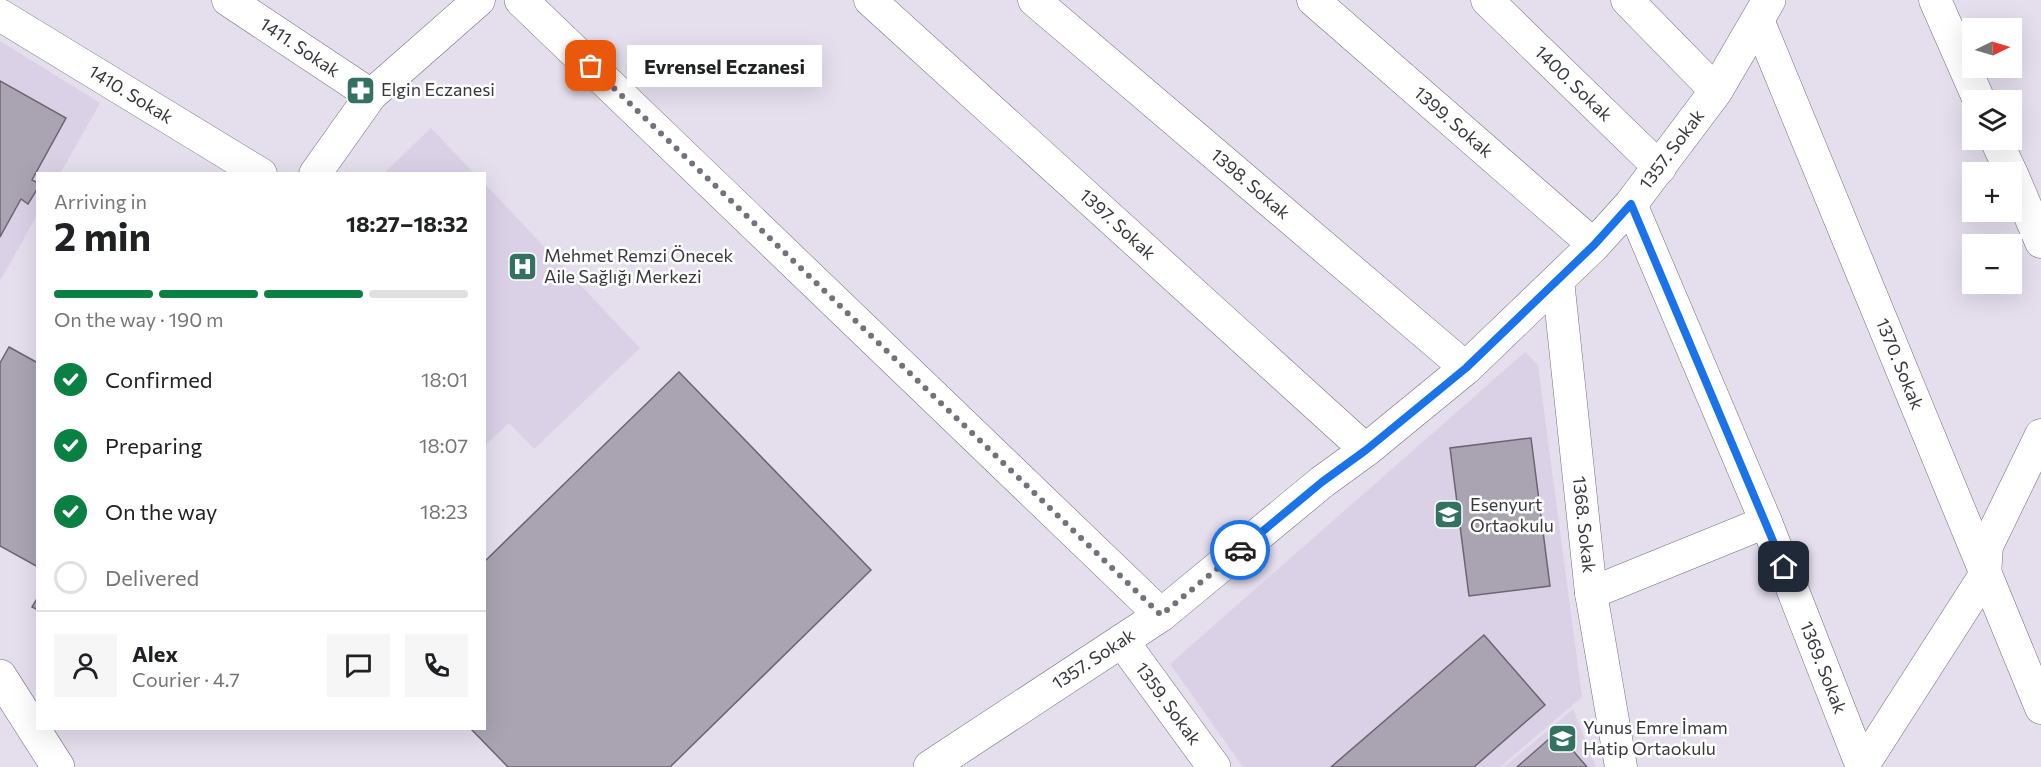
<!DOCTYPE html>
<html lang="en">
<head>
<meta charset="utf-8">
<style>
	body { margin:0; font-family:Commissioner,sans-serif; background:#f6f6f6; color:#202124; height:100vh; display:flex; flex-direction:column; font-size:22px; white-space:nowrap }
	* { box-sizing:border-box; margin:0 }
	p { font-size:20px; color:#757577 }
	.icon { flex:none; width:33px; height:33px; fill:none; stroke:currentColor; stroke-width:2; stroke-linecap:round; stroke-linejoin:round }
	.map { position:relative; flex:1; overflow:hidden }
	.drawer { position:absolute; left:36px; top:172px; width:450px; height:558px; display:flex; flex-direction:column; background:#fff; border-radius:0px; box-shadow:0 6px 24px #0002 }
	.drawer>* { flex:none }
	.needle { width:39px; rotate:85deg }
	.fabs { position:absolute; left:1962px; top:18px; display:grid; gap:12px }
	.fabs a { display:grid; place-items:center; width:60px; height:60px; border-radius:0px; background:#fff; box-shadow:0 6px 24px #0002; font-size:30px }
	.pin { position:absolute; display:grid; place-items:center; width:51px; height:51px; color:#fff; margin:-26px; border-radius:12px; box-shadow:0 3px 9px #0006 }
	.courier { position:absolute; display:grid; place-items:center; width:60px; height:60px; margin:-30px; border:4px solid #1a73e8; border-radius:50%; background:#fff; color:#222; box-shadow:0 2px 8px #0007 }
	.bubble { position:absolute; height:42px; border-radius:0px; background:#fff; box-shadow:0 6px 24px #0002; font-size:20px; font-weight:700; line-height:42px; text-align:center }
	.head em { font-style:normal; font-weight:700 }
	.head div { display:flex; flex-direction:column-reverse }
	.head { display:flex; align-items:center; justify-content:space-between; height:102px; padding:0 18px }
	h1 { font-size:39px; font-weight:700; line-height:45px }
	.bar { display:grid; grid-template-columns:repeat(4,1fr); gap:9px 6px; align-content:center; height:72px; padding:0 18px }
	.bar i { height:8px; border-radius:4px; background:#e0e0e0 }
	.bar .on { background:#0b8043 }
	.bar p { grid-column:span 4 }
	.line { display:flex; align-items:center; gap:15px; padding:0 18px; border-top:2px solid #e0e0e0 }
	.line div { flex:1 }
	.round { display:grid; place-items:center; flex:none; width:63px; height:63px; border-radius:0px; background:#f6f6f6 }
	ol { padding:0 18px; list-style:none }
	li { display:flex; align-items:center; gap:18px; height:66px }
	li p { margin-inline-start:auto }
	li .icon { padding:6px; border-radius:50%; background:#0b8043; color:#fff; stroke-width:4 }
	li:last-child { color:#757577 }
	li i { width:33px; height:33px; border:3px solid #e0e0e0; border-radius:50% }
	.map>svg:first-child { display:block }
	.built { fill:#dbd1e7 }
	.building { fill:#aaa4b2; stroke:#6b6572; stroke-width:1.5 }
	.lines { fill:none; stroke-linecap:round; stroke-linejoin:round }
	.minor-casing { stroke:#736d7b; stroke-width:33 }
	.tertiary-casing { stroke:#736d7b; stroke-width:34 }
	.minor { stroke:#fff; stroke-width:32 }
	.tertiary { stroke:#fff; stroke-width:33 }
	.done { stroke:#75717b; stroke-width:6; stroke-dasharray:0 10.8 }
	.route { stroke:#1a73e8; stroke-width:8 }
	.labels { text-anchor:middle; stroke-width:5; stroke-linejoin:round; paint-order:stroke }
	.street-label { font-size:18px; fill:#39363d; stroke:#fff }
	.poi-label { font-size:18px; fill:#39363d; stroke:#fff; text-anchor:start }
</style>
</head>
<body>
<div class="map">
<svg width="2041" height="767" viewBox="0 0 2041 767">
	<rect width="100%" height="100%" fill="#e5deed"/>
	<path class="built" d="M0 41 100 103 60 174H38L37 215 0 281Z
		M431 128 475 174H383Z
		M485 184 640 348 534 449 509 423 485 445Z
		M1525 352 1538 365 1582 697 1500 767H1243L1170 664Z
		M1573 709 1596 767H1504Z"/>
	<path class="building" d="M0 81 66 118 32 180 38 183V188L28 204 21 199 0 237Z
		M9 347 38 363V567L0 546V363Z
		M679 372 871 570 670 767H508L471 729H484V562Z
		M1531 438 1550 586 1469 596 1450 448Z
		M38 597V610L32 607Z
		M1484 635 1545 705 1474 767H1331Z
		M1557 732 1587 767H1517Z"/>
	<g class="lines">
		<defs>
			<g id="minor">
				<path id="s1" d="M228 0 371 95"/>
				<path id="s2" d="M870 0 1366 450"/>
				<path id="s3" d="M1034 0 1466 368"/>
				<path id="s4" d="M1313 0 1594 245"/>
				<path id="s5" d="M1487 0 1660 168"/>
				<path d="M1627 0 1716 91"/>
				<path d="M1935 0 1979 100"/>
				<path id="s6" d="M0 15 261 174"/>
				<path id="s7" d="M1758 20 2041 708"/>
				<path d="M1996 140 2011 172"/>
				<path d="M315 174 371 95 479 0"/>
				<path d="M2012 174 2041 242"/>
				<path id="s8" d="M1631 204 1766 522 1862 767"/>
				<path id="s9" d="M1558 280 1591 593 1621 767"/>
				<path d="M1591 593 1766 522"/>
				<path d="M1862 767 1985 575 1987 546 2041 435"/>
			</g>
			<g id="tertiary">
				<path d="M521 0 1161 615"/>
				<path id="s10" d="M1122 641 1214 767"/>
				<path d="M0 676 58 767"/>
				<path id="s11" d="M930 767 1161 615 1322 482 1366 450 1466 368 1594 245 1631 204 1716 91 1769 0"/>
			</g>
		</defs>
		<use href="#minor" class="minor-casing"/>
		<use href="#tertiary" class="tertiary-casing"/>
		<use href="#minor" class="minor"/>
		<use href="#tertiary" class="tertiary"/>
	</g>
	<g class="lines">
		<path class="done" d="M591 66 1161 615 1240 550"/>
		<path class="route" d="M1240 550 1322 482 1366 450 1466 368 1594 245 1631 204 1784 567"/>
	</g>
	<defs>
		<symbol id="pharmacy-square" viewBox="-11 -11 22 22"><rect x="-9" y="-9" width="18" height="18" rx="4" fill="#337260" stroke="#fff"/><path d="M-2-6h4v4h4v4h-4v4h-4v-4h-4v-4h4Z" fill="#fff"/></symbol>
		<symbol id="hospital-square" viewBox="-11 -11 22 22"><rect x="-9" y="-9" width="18" height="18" rx="4" fill="#337260" stroke="#fff"/><path d="M-5-5h3v3.5h4V-5h3V5h-3V1.5h-4V5h-3Z" fill="#fff"/></symbol>
		<symbol id="school-square" viewBox="-11 -11 22 22"><rect x="-9" y="-9" width="18" height="18" rx="4" fill="#337260" stroke="#fff"/><path d="M0-5L7-2L0 1L-7-2ZM-4 1L0 2.5L4 1V4Q0 6-4 4Z" fill="#fff"/></symbol>
	</defs>
	<g fill-rule="evenodd">
		<use href="#pharmacy-square" x="344" y="74" width="33" height="33"/>
		<use href="#hospital-square" x="506" y="250" width="33" height="33"/>
		<use href="#school-square" x="1432" y="498" width="33" height="33"/>
		<use href="#school-square" x="1546" y="722" width="33" height="33"/>
	</g>
	<g class="labels">
		<g class="street-label">
			<text dy="6" stroke="none"><textPath href="#s1" startOffset="86">1411. Sokak</textPath></text>
			<text dy="6" stroke="none"><textPath href="#s5" startOffset="120">1400. Sokak</textPath></text>
			<text dy="6" stroke="none"><textPath href="#s6" startOffset="153">1410. Sokak</textPath></text>
			<text dy="6" stroke="none"><textPath href="#s4" startOffset="186">1399. Sokak</textPath></text>
			<text dy="6" stroke="none"><textPath href="#s11" startOffset="970">1357. Sokak</textPath></text>
			<text dy="6" stroke="none"><textPath href="#s3" startOffset="284">1398. Sokak</textPath></text>
			<text dy="6" stroke="none"><textPath href="#s2" startOffset="334">1397. Sokak</textPath></text>
			<text dy="6" stroke="none"><textPath href="#s7" startOffset="372">1370. Sokak</textPath></text>
			<text dy="6" stroke="none"><textPath href="#s9" startOffset="246">1368. Sokak</textPath></text>
			<text dy="6" stroke="none"><textPath href="#s11" startOffset="196">1357. Sokak</textPath></text>
			<text dy="6" stroke="none"><textPath href="#s8" startOffset="502">1369. Sokak</textPath></text>
			<text dy="6" stroke="none"><textPath href="#s10" startOffset="78">1359. Sokak</textPath></text>
		</g>
		<g class="poi-label">
			<text x="381" y="96">Elgin Eczanesi</text>
			<text x="544" y="262">Mehmet Remzi Önecek<tspan x="544" dy="21">Aile Sağlığı Merkezi</tspan></text>
			<text x="1470" y="511">Esenyurt<tspan x="1470" dy="21">Ortaokulu</tspan></text>
			<text x="1583" y="734">Yunus Emre İmam<tspan x="1583" dy="21">Hatip Ortaokulu</tspan></text>
		</g>
	</g>
</svg>
<div class="fabs">
<a><svg class="needle" viewBox="-14 -14 28 28"><path d="M0-13l5 13h-10z" fill="#e53935"/><path d="M0 13l5-13h-10z" fill="#757577"/></svg></a>
<a><svg class="icon" aria-label="layers" viewBox="0 0 24 24"><path d="M12 4l9 5-9 5-9-5zM3 14l9 5 9-5"/></svg></a>
<a>+</a>
<a>−</a>
</div>
<div class="pin" style="left:591px;top:66px;background:#ea580c"><svg class="icon" aria-label="bag" viewBox="0 0 24 24"><path d="M5 8h14l-1 12H6zM9 8a3 3 0 0 1 6 0"/></svg></div>
<div class="pin" style="left:1784px;top:567px;background:#1f2937"><svg class="icon" aria-label="home" viewBox="0 0 24 24"><path d="M3 11l9-7 9 7M6 9v11h12V9"/></svg></div>
<div class="courier" style="left:1240px;top:550px"><svg class="icon" aria-label="car" viewBox="0 0 24 24"><path d="M5 17H2v-5l4-1 3-4h7l3 4 3 1v5h-3M9 17h6M6 11h13"/><circle cx="7" cy="17" r="2"/><circle cx="17" cy="17" r="2"/></svg></div>
<div class="bubble" style="left:627px;top:45px;width:195px">Evrensel Eczanesi</div>
<section class="drawer">
<div class="head"><div><h1>2 min</h1><p>Arriving in</p></div><em>18:27–18:32</em></div>
<div class="bar"><i class="on"></i><i class="on"></i><i class="on"></i><i></i><p>On the way · 190 m</p></div>
<ol>
<li><svg class="icon" aria-label="check" viewBox="0 0 24 24"><path d="M5 12l5 5 9-10"/></svg>Confirmed<p>18:01</p></li>
<li><svg class="icon" aria-label="check" viewBox="0 0 24 24"><path d="M5 12l5 5 9-10"/></svg>Preparing<p>18:07</p></li>
<li><svg class="icon" aria-label="check" viewBox="0 0 24 24"><path d="M5 12l5 5 9-10"/></svg>On the way<p>18:23</p></li>
<li><i></i>Delivered</li>
</ol>
<div class="line" style="height:108px"><a class="round"><svg class="icon" aria-label="person" viewBox="0 0 24 24"><circle cx="12" cy="8" r="4"/><path d="M4 21q1-7 8-7t8 7"/></svg></a><div><b>Alex</b><p>Courier · 4.7</p></div><a class="round"><svg class="icon" aria-label="chat" viewBox="0 0 24 24"><path d="M4 5h16v11H9l-5 4z"/></svg></a><a class="round"><svg class="icon" aria-label="phone" viewBox="0 0 24 24"><path d="M5 4h4l2 5-3 2q2 4 5 5l2-3 5 2v4C11 20 4 13 5 4z"/></svg></a></div>
</section>
</div>
</body>
</html>
